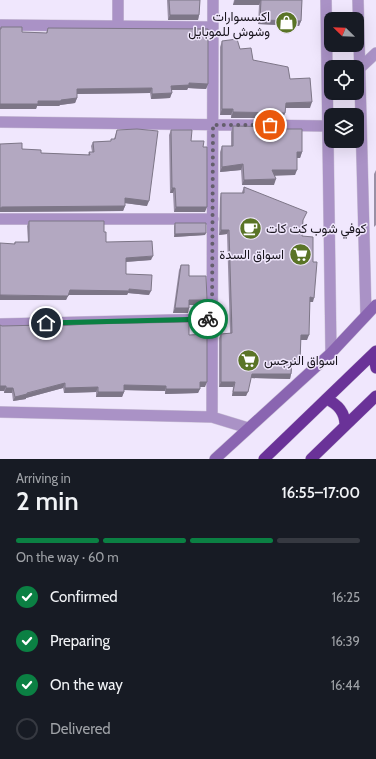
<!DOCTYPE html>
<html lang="en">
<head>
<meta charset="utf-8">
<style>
	body { margin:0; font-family:Cabin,Vazirmatn,sans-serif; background:#20242c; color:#f1f3f6; height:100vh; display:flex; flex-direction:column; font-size:15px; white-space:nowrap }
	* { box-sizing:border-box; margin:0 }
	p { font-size:13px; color:#9ea1a6 }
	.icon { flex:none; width:22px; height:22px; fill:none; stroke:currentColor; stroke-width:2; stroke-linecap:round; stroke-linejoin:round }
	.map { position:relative; height:459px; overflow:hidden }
	.drawer { display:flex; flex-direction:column; background:#171b24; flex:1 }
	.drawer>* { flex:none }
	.needle { width:26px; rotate:293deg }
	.tools { position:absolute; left:324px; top:12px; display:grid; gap:8px }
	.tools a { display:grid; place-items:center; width:40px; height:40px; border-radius:8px; background:#171b24; box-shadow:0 4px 16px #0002; font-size:20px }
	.pin { position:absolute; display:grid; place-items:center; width:34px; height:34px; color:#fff; margin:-17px; border:2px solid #fff; border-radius:50%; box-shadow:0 1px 4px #0007 }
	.courier { position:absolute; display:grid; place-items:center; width:40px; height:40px; margin:-20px; border:3px solid #0b8043; border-radius:50%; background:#fff; color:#222; box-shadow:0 1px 5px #0007 }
	.overview em { font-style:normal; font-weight:600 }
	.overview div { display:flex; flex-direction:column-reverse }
	.overview { display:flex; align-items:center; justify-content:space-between; height:68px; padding:0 16px }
	h1 { font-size:26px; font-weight:600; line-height:30px }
	.bar { display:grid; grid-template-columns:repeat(4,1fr); gap:6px 4px; align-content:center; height:48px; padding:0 16px }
	.bar i { height:5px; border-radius:3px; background:#363941 }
	.bar .current { background:#0b8043 }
	.bar p { grid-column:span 4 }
	ol { padding:0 16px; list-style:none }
	li { display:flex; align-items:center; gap:12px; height:44px }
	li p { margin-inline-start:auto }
	li .icon { padding:4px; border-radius:50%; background:#0b8043; color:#fff; stroke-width:4 }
	li:last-child { color:#9ea1a6 }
	li i { width:22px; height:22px; border:2px solid #363941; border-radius:50% }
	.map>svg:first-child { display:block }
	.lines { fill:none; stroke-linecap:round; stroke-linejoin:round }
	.minor-casing { stroke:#cec5d9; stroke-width:12 }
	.tertiary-casing { stroke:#cec5d9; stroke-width:12 }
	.secondary-casing { stroke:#cec5d9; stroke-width:12 }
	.trunk-casing { stroke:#cec5d9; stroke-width:12 }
	.minor { stroke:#aa92c6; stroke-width:11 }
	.tertiary { stroke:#aa92c6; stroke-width:11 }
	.secondary { stroke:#8a65b1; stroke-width:11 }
	.trunk { stroke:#6a3298; stroke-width:11 }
	.wall { fill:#9a90a6 }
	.shaded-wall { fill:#7d7687 }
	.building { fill:#b3a8c1; stroke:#7d7687 }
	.done { stroke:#645e6c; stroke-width:4; stroke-dasharray:0 7.2 }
	.route { stroke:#0b8043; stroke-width:5 }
	.labels { text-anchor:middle; stroke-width:3; stroke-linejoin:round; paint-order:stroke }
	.poi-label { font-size:13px; fill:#19151e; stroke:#f0e7fd; text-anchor:end }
</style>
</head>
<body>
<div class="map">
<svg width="376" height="459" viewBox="0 0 376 459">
	<rect width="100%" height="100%" fill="#f0e7fd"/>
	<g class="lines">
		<defs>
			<path id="minor" d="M0 25 213 27
				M118 26V0
				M359 69 376 53
				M0 122 327 126
				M0 219H213
				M0 324 212 319
				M0 412 212 417 248 428
				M212 417 213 0"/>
			<path id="tertiary" d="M326 0 331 353
				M358 0 366 315"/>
			<path id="secondary" d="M215 459 331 353 376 305"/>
			<path id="trunk" d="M375 352 374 358 376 368
				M326 399C338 404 345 412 345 425
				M264 459 376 351
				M311 459 376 396"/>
		</defs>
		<use href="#minor" class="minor-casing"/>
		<use href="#tertiary" class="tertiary-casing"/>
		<use href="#secondary" class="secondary-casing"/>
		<use href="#trunk" class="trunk-casing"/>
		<use href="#minor" class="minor"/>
		<use href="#tertiary" class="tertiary"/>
		<use href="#secondary" class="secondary"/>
		<use href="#trunk" class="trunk"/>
	</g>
	<path class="wall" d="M167 0H200L199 15 198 20H168Z
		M234 0H302L301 21 299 26 258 24 259 5H233Z
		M1 27 22 32 46 33 48 28 208 84 206 89 188 88 187 90H172L170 98 151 99 150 93 77 94V98L75 103 60 105 59 106H37L36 109H0V29Z
		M222 41 240 49 253 60 290 79 310 108H286L285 113 283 118H231V115H220V47Z
		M233 126 285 129 302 152 300 158H297L295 175H274V185H242L241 170 220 172V152L222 146H231V132Z
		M117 130 147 206 125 203V206L123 211 0 212 22 149 41 153 88 155 89 152H92L91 146 93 142 111 141V139H114Z
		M171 130 191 141 205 212H174L173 193H170L169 135Z
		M376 170V225L374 227V174Z
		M244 187 303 221 302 236 313 302H310L307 340H301L299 366H292L291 374 290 379 251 378 246 396H232L233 387H219V338L221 334 230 333 227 234 219 235 220 198 221 193H242V192Z
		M29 221 104 232 106 242 151 260 126 262V274L149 295 128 293 127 295H68L66 300 14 244 15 242H28L27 226Z
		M175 223 205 235 174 237V226Z
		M181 265 189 276 205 305H189L188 313H173L179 270Z
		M2 326 43 327 189 335 205 387H200L198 393 165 394V391L124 390V392L122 397H96V392L64 393 63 388 26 398V399L13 401 12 393H4Z"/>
	<path class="shaded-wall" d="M235 0H261L259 5H233Z
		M170 15H199L198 20H168Z
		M260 20 301 21 299 26 258 24Z
		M189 83 208 84 206 89 188 88 187 90H170L171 86Z
		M152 88 150 93 75 94 77 89Z
		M172 93 170 98 151 99 152 94Z
		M77 98 75 103 60 105 59 106H37L36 109H0V104Z
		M312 102 310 108H284L286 103Z
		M222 109H233L231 115H220Z
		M233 112 285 113 283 118H231Z
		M297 152H302L300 158H295Z
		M243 164 241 170 220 172 222 167Z
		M272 170H297L295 175 270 176Z
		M276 179 274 185H242L244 180Z
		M172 188H175L173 193H170Z
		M125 198 149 201 147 206 124 203Z
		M125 206 123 211 0 212V208L2 207Z
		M176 207H207L205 212H174Z
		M221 230H229L227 234 219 235Z
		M206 233 205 235 174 237 175 234Z
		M153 256 151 260 124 262 126 258Z
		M129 289 151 291 149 295 128 293 127 295H68L70 290Z
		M0 295 68 296 66 300H0Z
		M310 297 314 298 313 302H309Z
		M189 300H207L205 305H188Z
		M175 308H189L188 313H173Z
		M301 335H309L307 340H299Z
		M292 361H300L299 366H290Z
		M252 374H291L290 379 251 378Z
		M200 382H207L205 387H198Z
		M221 382H235L233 387H219Z
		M65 383 63 388 26 398V399L13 401 15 397Z
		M124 385 166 386 165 391 122 390Z
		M0 386H6L4 391H0Z
		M98 387 96 392 64 393 65 388Z
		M6 388H13L12 393H4Z
		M166 389H200L198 393 165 394Z
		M98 392H124L122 397H96Z
		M233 392H248L246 396H232Z"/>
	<path class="building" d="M169 0H200L199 15H170Z
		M235 0H302L301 21 260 20 261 0Z
		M1 27H22V32L47 33 48 28 208 29V84L189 83V85L171 86 172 93 152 94V88L77 89V98L61 100V101H38V104H0V29H1Z
		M237 39 240 49 251 48 253 60 288 67 290 79 310 78 312 102 286 103 285 113 233 112V109H222V41Z
		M233 126 285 127V129H302V152H297V170H272L276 179 244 180 243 164 222 167V146H233Z
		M137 129 158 131 149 201 125 198V206L2 207 0 208V144L22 143V149L41 150V153L90 155 89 152H94L93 142 111 141V139H115L117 130Z
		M171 130H192L191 141H204L203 147H207V207H176L175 188H172Z
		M244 187 307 212 303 220 302 236 313 237V262H317L314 298 310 297 309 335H301L300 361H292L291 374H252L248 392H233L235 382H221V334L232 333 229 230H221V193H244Z
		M29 221H104V232H106V242L152 241 153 256 126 258V274L152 275 151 291 129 289V291L70 290 68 296 0 295V243L15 244V242H29Z
		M175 223H206V233L175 234Z
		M181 265H189V276H206L207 300H189V308H175Z
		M189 322V335L207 334V382H200V389H166V386L124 385V392H98V387L65 388V383L27 393V394L15 397 13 388H6V386H0V325L2 326 43 325V327L87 324Z"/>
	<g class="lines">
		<path class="done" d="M208 319H212L213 125H270"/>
		<path class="route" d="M46 323 208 319"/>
	</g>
	<defs>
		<symbol id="shop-disc" viewBox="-11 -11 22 22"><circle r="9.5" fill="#5a7426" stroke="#f0e7fd"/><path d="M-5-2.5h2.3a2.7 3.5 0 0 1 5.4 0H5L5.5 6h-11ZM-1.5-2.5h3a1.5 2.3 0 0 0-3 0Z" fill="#fff"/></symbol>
		<symbol id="cafe-disc" viewBox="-11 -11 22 22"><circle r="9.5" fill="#5a7426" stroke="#f0e7fd"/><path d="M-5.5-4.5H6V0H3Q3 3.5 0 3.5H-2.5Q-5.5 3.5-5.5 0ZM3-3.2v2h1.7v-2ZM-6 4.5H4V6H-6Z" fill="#fff"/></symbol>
		<symbol id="supermarket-disc" viewBox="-11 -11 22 22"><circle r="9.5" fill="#5a7426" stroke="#f0e7fd"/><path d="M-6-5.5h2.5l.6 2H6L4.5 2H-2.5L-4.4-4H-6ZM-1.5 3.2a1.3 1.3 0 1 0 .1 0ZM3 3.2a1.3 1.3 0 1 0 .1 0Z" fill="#fff"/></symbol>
	</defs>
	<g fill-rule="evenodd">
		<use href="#shop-disc" x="274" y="10" width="25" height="25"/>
		<use href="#cafe-disc" x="238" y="216" width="25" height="25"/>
		<use href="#supermarket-disc" x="288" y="242" width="25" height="25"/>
		<use href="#supermarket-disc" x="236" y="348" width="25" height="25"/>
	</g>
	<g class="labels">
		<g class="poi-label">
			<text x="270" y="21">اكسسوارات<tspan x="270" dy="15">وشوش للموبايل</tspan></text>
			<text x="266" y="233" text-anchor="start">كوفي شوب كت كات</text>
			<text x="284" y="259">اسواق السدة</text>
			<text x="264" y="365" text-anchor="start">اسواق النرجس</text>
		</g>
	</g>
</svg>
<div class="tools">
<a><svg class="needle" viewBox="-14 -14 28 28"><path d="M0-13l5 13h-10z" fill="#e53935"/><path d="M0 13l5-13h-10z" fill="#9ea1a6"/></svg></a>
<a><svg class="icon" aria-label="locate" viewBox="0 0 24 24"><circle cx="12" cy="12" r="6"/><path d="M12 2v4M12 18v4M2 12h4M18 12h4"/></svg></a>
<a><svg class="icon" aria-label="layers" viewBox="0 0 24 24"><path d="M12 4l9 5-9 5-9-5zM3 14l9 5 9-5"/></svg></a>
</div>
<div class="pin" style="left:270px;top:125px;background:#ea580c"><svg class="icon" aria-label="bag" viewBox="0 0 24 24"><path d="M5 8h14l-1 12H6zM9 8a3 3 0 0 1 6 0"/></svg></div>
<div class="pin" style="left:46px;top:323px;background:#1f2937"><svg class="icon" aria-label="home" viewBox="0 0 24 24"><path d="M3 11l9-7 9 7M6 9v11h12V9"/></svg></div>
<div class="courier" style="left:208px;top:319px"><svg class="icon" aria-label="bike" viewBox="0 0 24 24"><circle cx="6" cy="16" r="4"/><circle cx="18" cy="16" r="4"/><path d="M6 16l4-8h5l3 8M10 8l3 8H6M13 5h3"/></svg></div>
</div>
<section class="drawer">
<div class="overview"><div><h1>2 min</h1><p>Arriving in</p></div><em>16:55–17:00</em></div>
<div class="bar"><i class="current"></i><i class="current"></i><i class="current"></i><i></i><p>On the way · 60 m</p></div>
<ol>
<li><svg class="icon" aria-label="check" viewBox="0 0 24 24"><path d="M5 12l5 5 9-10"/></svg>Confirmed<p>16:25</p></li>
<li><svg class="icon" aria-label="check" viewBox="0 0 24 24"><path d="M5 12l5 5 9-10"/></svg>Preparing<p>16:39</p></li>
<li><svg class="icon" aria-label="check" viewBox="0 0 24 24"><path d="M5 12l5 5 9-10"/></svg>On the way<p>16:44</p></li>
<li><i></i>Delivered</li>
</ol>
</section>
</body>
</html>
